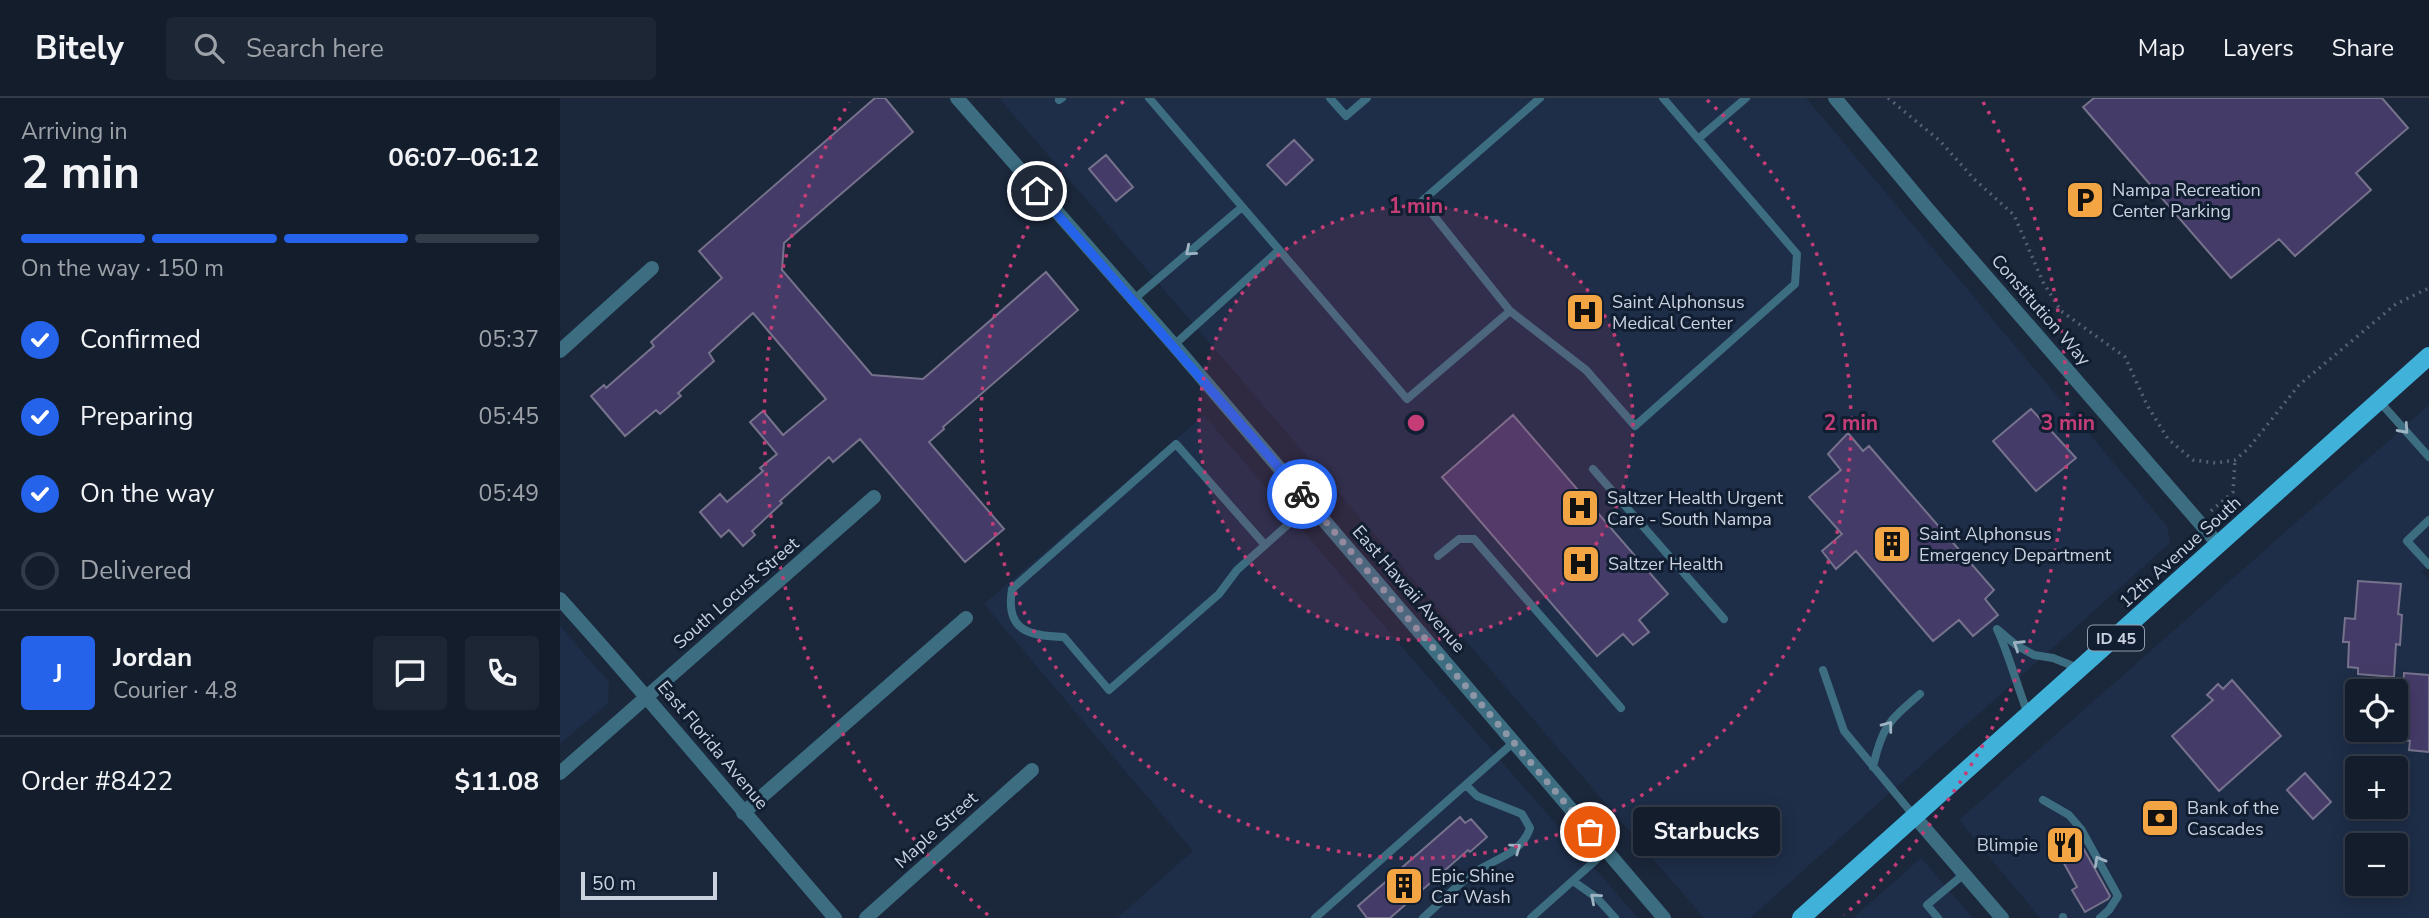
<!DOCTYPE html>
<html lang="en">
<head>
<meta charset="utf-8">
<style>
	body { margin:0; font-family:"Nunito Sans",sans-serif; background:#1d2634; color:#f1f3f6; height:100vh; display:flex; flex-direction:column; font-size:26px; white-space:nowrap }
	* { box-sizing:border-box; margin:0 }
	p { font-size:23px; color:#9da2a9 }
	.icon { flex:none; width:38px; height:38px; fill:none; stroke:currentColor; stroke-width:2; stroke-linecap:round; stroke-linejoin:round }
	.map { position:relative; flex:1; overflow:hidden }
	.panel { display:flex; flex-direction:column; background:#141d2c; width:560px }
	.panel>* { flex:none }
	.fabs { position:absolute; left:1785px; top:581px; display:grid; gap:14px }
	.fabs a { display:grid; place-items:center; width:63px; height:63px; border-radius:7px; background:#141d2c; box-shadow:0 4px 18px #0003,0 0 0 2px #333b48; font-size:35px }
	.scale { position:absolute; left:21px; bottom:18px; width:136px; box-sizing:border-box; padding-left:7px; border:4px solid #cad2e0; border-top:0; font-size:19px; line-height:24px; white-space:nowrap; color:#cad2e0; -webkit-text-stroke:5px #111e31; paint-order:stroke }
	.pin { position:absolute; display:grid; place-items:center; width:60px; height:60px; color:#fff; margin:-30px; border:4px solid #fff; border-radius:50%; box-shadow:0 2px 7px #0007 }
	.courier { position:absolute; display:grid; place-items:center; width:70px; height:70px; margin:-35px; border:5px solid #2563eb; border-radius:50%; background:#fff; color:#222; box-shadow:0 2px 9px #0007 }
	.bubble { position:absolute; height:49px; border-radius:7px; background:#141d2c; box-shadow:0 4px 18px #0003,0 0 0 2px #333b48; font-size:23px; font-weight:700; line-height:49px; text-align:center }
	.head em { font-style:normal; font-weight:700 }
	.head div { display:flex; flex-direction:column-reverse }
	.head { display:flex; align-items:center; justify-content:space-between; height:119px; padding:0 21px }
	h1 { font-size:46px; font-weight:700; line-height:52px }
	.bar { display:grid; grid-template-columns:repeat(4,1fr); gap:10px 7px; align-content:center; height:84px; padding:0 21px }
	.bar i { height:9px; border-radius:5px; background:#333b48 }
	.bar .active { background:#2563eb }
	.bar p { grid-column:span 4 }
	.line { display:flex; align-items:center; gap:18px; padding:0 21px; border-top:2px solid #333b48 }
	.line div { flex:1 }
	.round { display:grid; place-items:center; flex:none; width:74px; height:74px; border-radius:7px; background:#1d2634 }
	ol { padding:0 21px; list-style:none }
	li { display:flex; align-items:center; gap:21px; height:77px }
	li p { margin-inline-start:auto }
	li .icon { padding:7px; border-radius:50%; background:#2563eb; color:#fff; stroke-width:4 }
	li:last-child { color:#9da2a9 }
	li i { width:38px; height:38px; border:4px solid #333b48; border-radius:50% }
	header { display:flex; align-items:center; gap:42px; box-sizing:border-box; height:98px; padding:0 35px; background:#141d2c; border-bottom:2px solid #333b48 }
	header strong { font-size:33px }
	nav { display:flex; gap:38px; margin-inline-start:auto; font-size:24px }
	.search { width:490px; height:63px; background:#1d2634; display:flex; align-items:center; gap:18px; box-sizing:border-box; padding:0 24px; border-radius:7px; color:#9da2a9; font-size:26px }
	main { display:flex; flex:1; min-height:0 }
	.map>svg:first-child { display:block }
	.built { fill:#1e2e48; fill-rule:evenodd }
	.building { fill:#453b68; stroke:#76728c; stroke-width:2 }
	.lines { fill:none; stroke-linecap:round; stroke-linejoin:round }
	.path { stroke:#556072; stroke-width:3.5; stroke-dasharray:2 5; stroke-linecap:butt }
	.service { stroke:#3c6d80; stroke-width:8 }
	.minor { stroke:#3c6d80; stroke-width:14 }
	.tertiary { stroke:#3c6d80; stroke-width:14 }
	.primary { stroke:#40b2da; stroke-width:18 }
	.oneway { stroke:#9fb4c3 }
	.done { stroke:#8d96a6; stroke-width:7; stroke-dasharray:0 12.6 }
	.route { stroke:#2563eb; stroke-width:9 }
	.ring { fill:none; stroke:#c43d76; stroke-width:3.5; stroke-dasharray:3.5 7 }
	.labels { text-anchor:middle; stroke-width:6; stroke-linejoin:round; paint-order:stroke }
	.shield { fill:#111e31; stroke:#929cac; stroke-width:2 }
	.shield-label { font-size:16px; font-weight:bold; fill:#cad2e0 }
	.poi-label { font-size:18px; fill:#cad2e0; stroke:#111e31; text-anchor:start }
	.street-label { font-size:18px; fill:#cad2e0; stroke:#111e31 }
	.centre { fill:#c43d76; stroke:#111e31; stroke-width:3.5 }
	.ring-label { font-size:21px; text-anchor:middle; font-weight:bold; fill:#c43d76; stroke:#111e31; stroke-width:6; stroke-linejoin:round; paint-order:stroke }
</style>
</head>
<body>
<header>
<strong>Bitely</strong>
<div class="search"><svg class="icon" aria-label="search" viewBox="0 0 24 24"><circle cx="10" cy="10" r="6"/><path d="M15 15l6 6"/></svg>Search here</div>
<nav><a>Map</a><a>Layers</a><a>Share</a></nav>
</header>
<main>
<section class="panel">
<div class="head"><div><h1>2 min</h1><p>Arriving in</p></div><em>06:07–06:12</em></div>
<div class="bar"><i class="active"></i><i class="active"></i><i class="active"></i><i></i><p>On the way · 150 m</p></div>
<ol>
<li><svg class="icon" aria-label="check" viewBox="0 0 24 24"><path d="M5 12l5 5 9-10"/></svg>Confirmed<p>05:37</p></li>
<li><svg class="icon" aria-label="check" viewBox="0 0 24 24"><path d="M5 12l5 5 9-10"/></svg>Preparing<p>05:45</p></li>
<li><svg class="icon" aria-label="check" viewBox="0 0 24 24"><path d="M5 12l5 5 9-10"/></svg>On the way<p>05:49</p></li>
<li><i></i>Delivered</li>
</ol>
<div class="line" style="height:126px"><b class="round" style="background:#2563eb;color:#fff">J</b><div><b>Jordan</b><p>Courier · 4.8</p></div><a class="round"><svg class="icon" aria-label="chat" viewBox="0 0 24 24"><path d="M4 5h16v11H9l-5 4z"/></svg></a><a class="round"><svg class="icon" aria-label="phone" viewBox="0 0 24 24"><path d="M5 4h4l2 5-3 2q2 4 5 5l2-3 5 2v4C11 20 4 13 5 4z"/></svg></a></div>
<div class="line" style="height:91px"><div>Order #8422</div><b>$11.08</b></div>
</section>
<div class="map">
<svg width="1869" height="820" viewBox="0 0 1869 820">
	<rect width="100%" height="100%" fill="#1b273b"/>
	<path class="built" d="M439 0H1246L1607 428 1610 445 1190 820H1144Z
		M1869 307V467L1862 473 1869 482V820H1480L1399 722ZM1797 593H1836V632H1797ZM1797 670H1836V709H1797ZM1797 747H1836V786H1797Z
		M644 317 855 564 1078 820H557L633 753 424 506Z
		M0 528 49 584 48 605 0 646Z
		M1361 760 1413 820H1293Z"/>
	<path class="building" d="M315 0H325L353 34 224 145 222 172 312 277 363 281 486 174 518 212 383 329 384 331 369 344 444 431 405 464 300 341 273 364 269 359 220 403 222 405 192 433 195 437 183 448 169 432 161 439 140 414 160 396 167 404 203 373 200 370 217 356 190 324 203 313 223 337 266 301 193 215 149 255 154 263 118 295 121 298 100 316 96 312 65 338 31 298 44 287 46 290 94 248 91 244 162 180 139 153Z
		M1534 0H1822L1848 30 1796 75 1811 92 1735 158 1719 141 1671 180 1523 9Z
		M734 42 753 62 726 87 707 67Z
		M546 57 573 89 556 103 529 71Z
		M1471 311 1516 360 1476 393 1433 343Z
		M953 317 1108 496 1079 522 1089 534 1073 547 1063 536 1037 558 882 379Z
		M1288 335 1303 353 1309 348 1434 492 1425 501 1438 517 1413 538 1399 522 1373 543 1296 453 1276 471 1262 453 1282 436 1249 399 1281 372 1268 356Z
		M1798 483 1841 486 1838 516 1842 517 1840 547 1836 546 1834 579 1798 576V570L1788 569 1789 544H1783L1785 520 1795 521Z
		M1844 575 1869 577V654L1849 652 1850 643 1841 642Z
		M1672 582 1721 638 1659 693 1612 638 1653 602 1647 597 1658 586 1663 591Z
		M1745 675 1771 704 1753 721 1727 692Z
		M900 719 905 725 911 721 927 739 910 754 908 752 830 820H807L798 808Z
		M1512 730 1550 798 1548 801 1525 814 1512 792 1517 789 1500 758 1495 761 1488 748 1493 746 1491 742Z"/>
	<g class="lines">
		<path class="path" d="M1328 0 1380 43 1414 81 1454 117 1483 184 1501 213 1565 259 1587 307 1608 341 1633 362 1656 365 1675 362 1688 351 1739 287 1836 206 1869 190
			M1651 413 1673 394 1675 362"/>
		<path class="service" d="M589 0 847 301 950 213
			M770 0 786 18 807 0
			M980 0 862 103 950 213 1026 272 1075 328 1235 186 1237 156 1103 0
			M499 2 502 0
			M1138 41 1186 0
			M573 202 682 109
			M614 247 718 153
			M1819 303 1869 359
			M1033 371 1164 521
			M1869 422 1847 443 1869 467
			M705 447 616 346 452 491C445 533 469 538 504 539L549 592 659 496 677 472 751 406
			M878 458 899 441H914L1061 610
			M1263 572 1284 633 1355 719
			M1468 616C1457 588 1450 559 1437 531L1456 547 1474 557 1493 560 1518 570
			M1313 669C1322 628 1329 623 1360 596
			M1483 702 1509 717 1521 731 1558 798 1549 812 1540 820
			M1013 783 1037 800 1055 820
			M1503 819V820
			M755 820 954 644
			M863 820C879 806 895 789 912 776 933 761 961 757 970 730L962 716 917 698 906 687
			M971 820 1046 753
			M1378 820 1367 807 1404 776"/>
		<path class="minor" d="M1275 0 1366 109 1659 447
			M0 253 92 170
			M0 501C94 605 183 714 275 820
			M0 675 314 399
			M183 715 406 520
			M306 820 472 672"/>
		<path class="tertiary" d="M397 0 614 247 1104 820
			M1355 719 1442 820"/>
		<path class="primary" d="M1241 820 1869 258"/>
	</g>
	<defs><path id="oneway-chevron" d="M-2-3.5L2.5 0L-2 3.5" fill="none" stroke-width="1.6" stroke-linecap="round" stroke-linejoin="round" transform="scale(1.75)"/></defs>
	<g class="oneway">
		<use href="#oneway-chevron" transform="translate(630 153) rotate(140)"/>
		<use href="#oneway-chevron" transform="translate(1844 331) rotate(48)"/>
		<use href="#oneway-chevron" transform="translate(1458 547) rotate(-147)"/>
		<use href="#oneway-chevron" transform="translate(1328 628) rotate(-53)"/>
		<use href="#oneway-chevron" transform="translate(956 750) rotate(-36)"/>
		<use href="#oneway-chevron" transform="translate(1539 763) rotate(-119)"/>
		<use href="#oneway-chevron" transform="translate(1035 800) rotate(-139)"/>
	</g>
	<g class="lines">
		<path class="done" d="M742 396 1030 734"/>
		<path class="route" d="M477 93 742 396"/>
	</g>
	<circle cx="856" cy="325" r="217" fill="#c43d76" fill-opacity=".12"/>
	<g class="ring">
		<circle cx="856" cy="325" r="217"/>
		<path d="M1147 2A435 435 0 1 1 565 2"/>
		<path d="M428 817A652 652 0 0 1 289 4M1423 4A652 652 0 0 1 1284 817"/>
	</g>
	<defs>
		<symbol id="parking-square" viewBox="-11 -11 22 22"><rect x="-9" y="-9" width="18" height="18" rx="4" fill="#f2a542" stroke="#111e31"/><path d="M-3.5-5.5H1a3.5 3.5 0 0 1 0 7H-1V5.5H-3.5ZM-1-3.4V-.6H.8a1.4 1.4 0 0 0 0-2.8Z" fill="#111"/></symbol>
		<symbol id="hospital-square" viewBox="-11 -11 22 22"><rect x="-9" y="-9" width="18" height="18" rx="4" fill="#f2a542" stroke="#111e31"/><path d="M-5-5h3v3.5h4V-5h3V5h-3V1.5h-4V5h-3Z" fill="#111"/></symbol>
		<symbol id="building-square" viewBox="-11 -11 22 22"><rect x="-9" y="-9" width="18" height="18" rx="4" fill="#f2a542" stroke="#111e31"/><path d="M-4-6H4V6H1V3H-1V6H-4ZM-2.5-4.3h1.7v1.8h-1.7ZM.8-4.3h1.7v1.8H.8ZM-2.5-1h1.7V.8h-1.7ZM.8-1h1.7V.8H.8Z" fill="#111"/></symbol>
		<symbol id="bank-square" viewBox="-11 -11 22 22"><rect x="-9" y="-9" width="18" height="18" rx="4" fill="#f2a542" stroke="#111e31"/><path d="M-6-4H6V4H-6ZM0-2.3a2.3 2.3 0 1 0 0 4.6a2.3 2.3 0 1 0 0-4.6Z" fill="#111"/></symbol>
		<symbol id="restaurant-square" viewBox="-11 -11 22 22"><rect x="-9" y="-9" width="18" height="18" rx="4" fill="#f2a542" stroke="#111e31"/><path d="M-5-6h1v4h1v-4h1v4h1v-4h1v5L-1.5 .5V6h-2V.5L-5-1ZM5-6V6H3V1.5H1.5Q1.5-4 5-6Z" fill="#111"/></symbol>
	</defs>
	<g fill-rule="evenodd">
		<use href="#parking-square" x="1503" y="80" width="44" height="44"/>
		<use href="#hospital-square" x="1003" y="192" width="44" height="44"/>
		<use href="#hospital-square" x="998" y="388" width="44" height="44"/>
		<use href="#building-square" x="1310" y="424" width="44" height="44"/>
		<use href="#hospital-square" x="999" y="444" width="44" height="44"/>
		<use href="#bank-square" x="1578" y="698" width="44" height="44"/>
		<use href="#restaurant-square" x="1483" y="725" width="44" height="44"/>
		<use href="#building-square" x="822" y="766" width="44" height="44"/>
	</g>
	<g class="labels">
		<rect class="shield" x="1528" y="527.5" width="56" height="25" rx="5"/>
		<g class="shield-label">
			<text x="1556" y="546">ID 45</text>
		</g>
		<g class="poi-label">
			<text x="1552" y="98">Nampa Recreation<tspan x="1552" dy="21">Center Parking</tspan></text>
			<text x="1052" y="210">Saint Alphonsus<tspan x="1052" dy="21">Medical Center</tspan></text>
			<text x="1047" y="406">Saltzer Health Urgent<tspan x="1047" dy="21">Care - South Nampa</tspan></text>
			<text x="1359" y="442">Saint Alphonsus<tspan x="1359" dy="21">Emergency Department</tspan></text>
			<text x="1048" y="472">Saltzer Health</text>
			<text x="1627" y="716">Bank of the<tspan x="1627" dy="21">Cascades</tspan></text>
			<text x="1478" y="753" text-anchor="end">Blimpie</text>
			<text x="871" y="784">Epic Shine<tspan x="871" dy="21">Car Wash</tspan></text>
		</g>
		<g class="street-label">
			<text transform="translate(1481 212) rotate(49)" y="6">Constitution Way</text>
			<text transform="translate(1620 454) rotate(-42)" y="6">12th Avenue South</text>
			<text transform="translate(849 491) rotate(49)" y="6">East Hawaii Avenue</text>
			<text transform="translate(176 495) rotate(-41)" y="6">South Locust Street</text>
			<text transform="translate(153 647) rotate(50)" y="6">East Florida Avenue</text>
			<text transform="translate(376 732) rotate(-42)" y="6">Maple Street</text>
		</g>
	</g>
	<circle cx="856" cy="325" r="10" class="centre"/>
	<g class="ring-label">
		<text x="856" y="115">1 min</text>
		<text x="1291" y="332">2 min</text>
		<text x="1508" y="332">3 min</text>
	</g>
</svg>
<div class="fabs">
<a><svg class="icon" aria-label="locate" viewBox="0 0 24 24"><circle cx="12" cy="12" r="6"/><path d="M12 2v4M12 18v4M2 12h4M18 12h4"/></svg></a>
<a>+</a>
<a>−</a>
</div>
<div class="scale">50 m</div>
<div class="pin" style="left:1030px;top:734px;background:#ea580c"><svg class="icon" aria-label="bag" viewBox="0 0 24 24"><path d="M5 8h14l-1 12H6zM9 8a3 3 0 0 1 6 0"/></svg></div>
<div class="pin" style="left:477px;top:93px;background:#1f2937"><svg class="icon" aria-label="home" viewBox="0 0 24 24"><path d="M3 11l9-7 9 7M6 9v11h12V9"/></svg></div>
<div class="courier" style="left:742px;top:396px"><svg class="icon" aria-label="bike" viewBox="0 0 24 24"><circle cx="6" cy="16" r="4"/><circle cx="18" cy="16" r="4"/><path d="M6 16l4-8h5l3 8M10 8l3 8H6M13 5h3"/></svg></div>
<div class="bubble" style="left:1073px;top:709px;width:147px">Starbucks</div>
</div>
</main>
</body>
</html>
